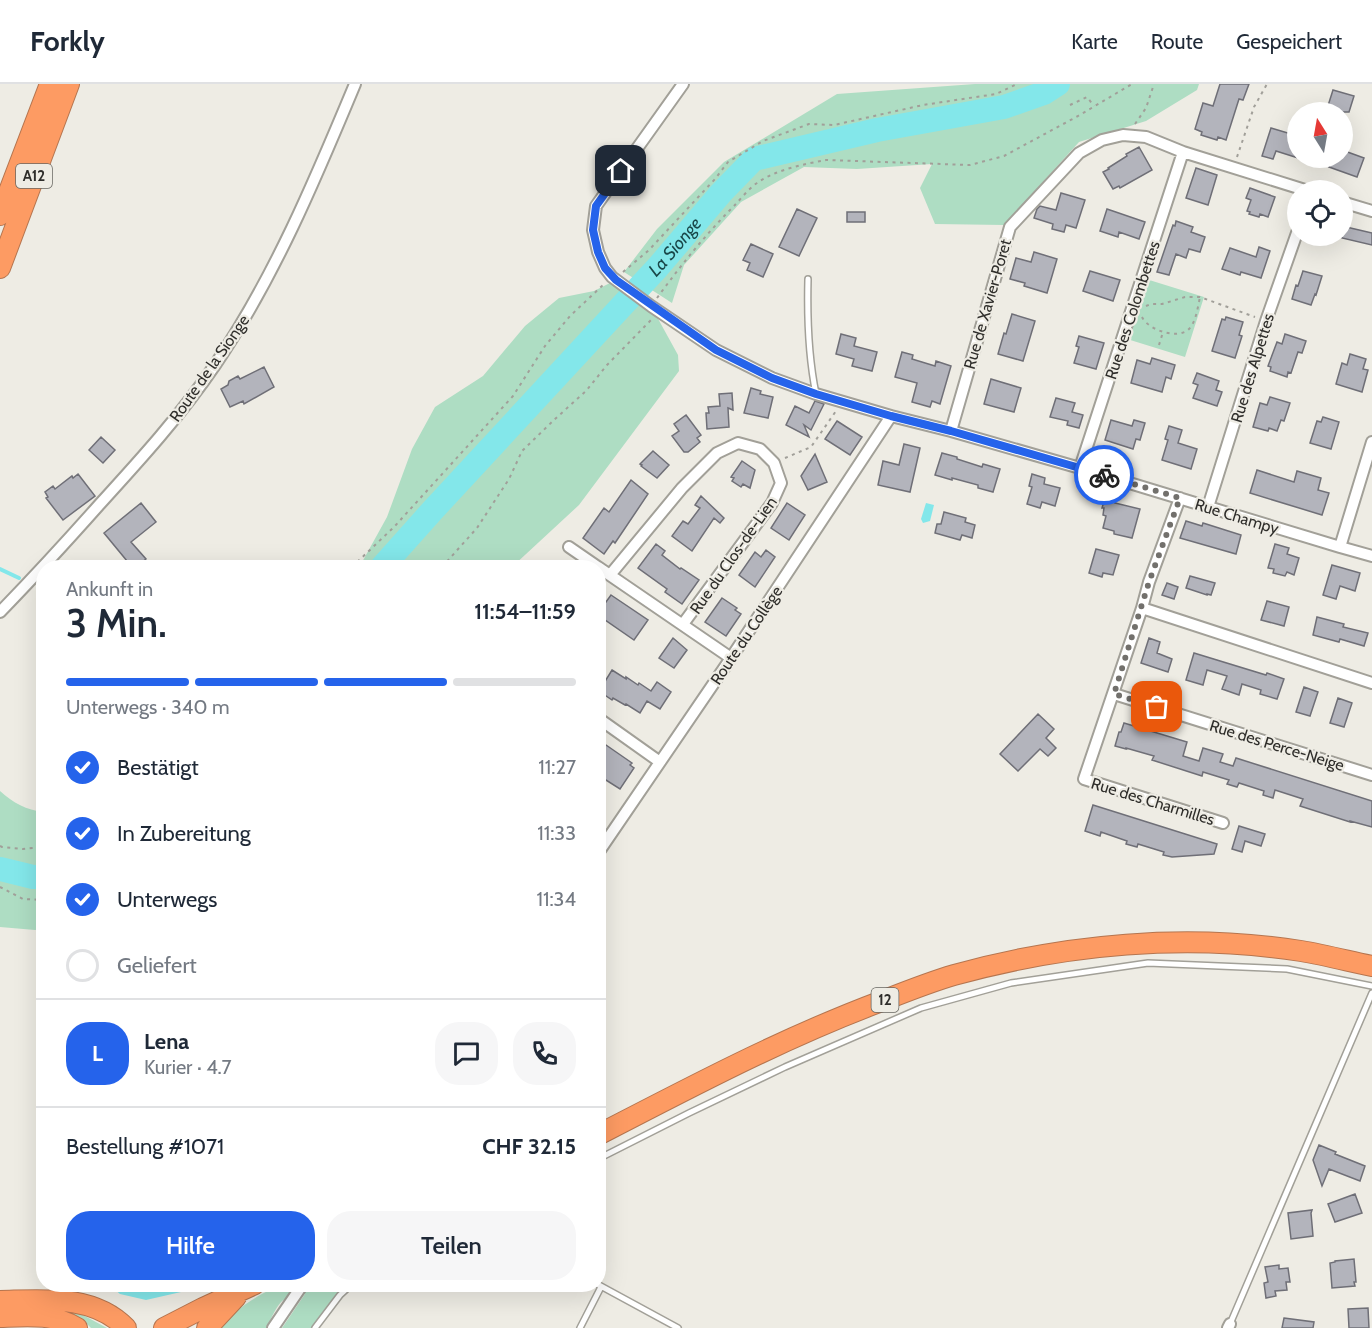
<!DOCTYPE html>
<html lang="de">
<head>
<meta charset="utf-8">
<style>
	body { margin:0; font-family:Cabin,sans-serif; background:#f6f6f7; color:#1f2937; height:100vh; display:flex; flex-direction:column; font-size:22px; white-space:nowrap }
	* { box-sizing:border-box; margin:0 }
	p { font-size:20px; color:#747a83 }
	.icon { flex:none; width:33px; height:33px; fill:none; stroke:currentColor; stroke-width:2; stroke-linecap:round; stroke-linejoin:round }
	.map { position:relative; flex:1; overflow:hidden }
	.side { position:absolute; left:36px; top:476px; width:570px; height:732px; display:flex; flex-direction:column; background:#fff; border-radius:24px; box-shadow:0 6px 24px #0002 }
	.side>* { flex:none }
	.needle { width:39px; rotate:349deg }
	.tools { position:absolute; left:1287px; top:18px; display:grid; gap:12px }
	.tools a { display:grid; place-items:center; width:66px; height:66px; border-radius:50%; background:#fff; box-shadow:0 6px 24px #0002; font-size:30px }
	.pin { position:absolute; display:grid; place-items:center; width:51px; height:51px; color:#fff; margin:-26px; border-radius:12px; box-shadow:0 3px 9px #0006 }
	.courier { position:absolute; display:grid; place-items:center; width:60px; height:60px; margin:-30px; border:4px solid #2563eb; border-radius:50%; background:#fff; color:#222; box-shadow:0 2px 8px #0007 }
	.head em { font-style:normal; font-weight:600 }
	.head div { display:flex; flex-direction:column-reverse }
	.head { display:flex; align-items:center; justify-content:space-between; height:102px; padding:0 30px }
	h1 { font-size:39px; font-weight:600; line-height:45px }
	.bar { display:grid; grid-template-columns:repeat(4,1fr); gap:9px 6px; align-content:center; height:72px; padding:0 30px }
	.bar i { height:8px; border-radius:4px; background:#e0e1e3 }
	.bar .current { background:#2563eb }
	.bar p { grid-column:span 4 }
	.line { display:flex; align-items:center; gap:15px; padding:0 30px; border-top:2px solid #e0e1e3 }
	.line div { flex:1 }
	.round { display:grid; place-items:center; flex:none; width:63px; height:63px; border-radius:24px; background:#f6f6f7 }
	ol { padding:0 30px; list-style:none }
	li { display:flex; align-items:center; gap:18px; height:66px }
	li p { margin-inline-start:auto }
	li .icon { padding:6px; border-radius:50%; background:#2563eb; color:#fff; stroke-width:4 }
	li:last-child { color:#747a83 }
	li i { width:33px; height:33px; border:3px solid #e0e1e3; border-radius:50% }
	.button { display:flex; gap:12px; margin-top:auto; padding:12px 30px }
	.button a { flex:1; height:69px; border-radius:24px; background:#2563eb; color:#fff; font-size:24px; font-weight:600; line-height:69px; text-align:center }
	.button a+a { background:#f6f6f7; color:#1f2937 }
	header { display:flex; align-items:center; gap:36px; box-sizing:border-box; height:84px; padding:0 30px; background:#fff; border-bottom:2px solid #e0e1e3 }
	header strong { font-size:28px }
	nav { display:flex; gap:33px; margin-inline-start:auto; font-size:21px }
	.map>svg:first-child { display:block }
	.green { fill:#aeddc3 }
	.water { fill:#83e7ea }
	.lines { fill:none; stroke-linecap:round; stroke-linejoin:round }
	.stream { stroke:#83e7ea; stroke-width:4 }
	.river { stroke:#83e7ea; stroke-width:24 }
	.building { fill:#b3b4bc; stroke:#6f6f77; stroke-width:1.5 }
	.lane-casing { stroke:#a2a098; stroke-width:8 }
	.street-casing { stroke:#a2a098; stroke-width:14 }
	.highway-casing { stroke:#b5754f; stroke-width:22 }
	.path { stroke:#a19f99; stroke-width:2; stroke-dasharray:3 4.5; stroke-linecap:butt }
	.lane { stroke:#fff; stroke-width:5 }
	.street { stroke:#fff; stroke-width:10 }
	.highway { stroke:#fd9b63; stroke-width:20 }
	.done { stroke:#72706c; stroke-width:6; stroke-dasharray:0 10.8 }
	.route { stroke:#2563eb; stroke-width:8 }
	.labels { text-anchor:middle; stroke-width:4.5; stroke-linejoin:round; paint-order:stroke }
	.shield { fill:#eeece4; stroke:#686762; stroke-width:1.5 }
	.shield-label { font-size:15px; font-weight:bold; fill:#2f2e2b }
	.street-label { font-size:16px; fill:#2f2e2b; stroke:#eeece4 }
	.water-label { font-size:18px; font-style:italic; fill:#194749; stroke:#eeece4 }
</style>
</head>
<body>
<header>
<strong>Forkly</strong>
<nav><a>Karte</a><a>Route</a><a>Gespeichert</a></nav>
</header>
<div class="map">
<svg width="1372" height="1244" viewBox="0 0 1372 1244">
	<rect width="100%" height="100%" fill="#eeece4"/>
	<path class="green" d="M975 0H1199L1197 6 1146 37 1079 58 1004 141 935 140 920 104 932 80 857 85 804 83 741 118 684 181 672 219 624 188 657 145 724 78 837 10Z
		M1146 195 1204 213 1185 273 1127 255Z
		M616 196 651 222 678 271 679 287 579 421 512 483H353L361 480 387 433 412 365 435 323 483 292 525 242 559 214 594 207Z
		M0 707C13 719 27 726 43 728V845L35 846 0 843Z
		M288 1200H348L337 1209 311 1244H282L305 1210C299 1211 290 1212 285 1215 277 1219 271 1236 266 1244H219C230 1230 254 1213 270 1206 275 1203 282 1202 288 1200Z
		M63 1225 83 1231 107 1244H91L83 1236 62 1227Z"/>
	<path class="water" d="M926 419 934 421 930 437 923 439 921 435Z
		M112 1200H198L181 1208 146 1216 120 1210 113 1204Z"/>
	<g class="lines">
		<path class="stream" d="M0 485 19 494
			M41 507 44 508"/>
		<g class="river">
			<path id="s1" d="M382 483 432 427 658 183 721 109 754 75 877 46 1004 23 1044 9 1058 0"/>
			<path d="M0 785 33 793H44"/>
		</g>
	</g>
	<path class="building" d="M1220 0H1249L1243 16 1239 15 1226 56 1218 53 1217 56 1201 51 1202 48 1195 45 1203 19 1213 22Z
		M1333 6 1354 12 1349 28H1326Z
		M1271 44 1298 52V74L1276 67 1273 75 1262 72Z
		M1139 63 1152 86 1120 104 1119 102 1113 105 1103 88 1109 85 1108 84 1127 72 1126 70Z
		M1342 66 1364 74 1357 93 1329 83 1333 74H1342Z
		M1196 84 1217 91 1208 121 1186 114Z
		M1250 104 1275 113 1268 133 1260 130 1259 133 1249 130 1250 128 1247 127 1251 116 1246 114Z
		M1061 109 1085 116 1076 144 1066 141 1064 148 1052 145 1053 140 1034 134 1037 125 1040 122 1056 126Z
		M797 125 817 134 799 172 779 163Z
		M1107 125 1145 138 1139 155 1119 148 1118 153 1100 147Z
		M847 128H865V138H847Z
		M1176 137 1193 143 1191 148 1205 153 1200 168 1189 165 1186 174 1176 170 1169 191 1157 188 1173 141 1175 142Z
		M1342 142 1372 149V161L1342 154Z
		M751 160 773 170 763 193 747 186 750 179 743 176Z
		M1259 163 1270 167 1261 194 1241 188 1240 191 1222 185 1230 164 1256 173Z
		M1034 168 1057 175 1047 209 1024 202 1025 199 1010 195 1016 174 1031 178Z
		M1090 187 1120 196 1113 217 1083 207Z
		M1303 187 1322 192 1316 211 1315 210 1311 221 1292 215 1296 201 1298 202Z
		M1012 230 1035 237 1023 277 998 270 1004 249 1006 250Z
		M1226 233 1243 238 1239 251 1242 252 1235 274 1212 267 1222 235 1225 236Z
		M841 250 856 254 854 262 877 268 872 287 852 282 854 275 836 270Z
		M1285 250 1306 257 1302 269 1298 268 1291 289 1288 288 1287 293 1270 287 1271 283 1268 282 1277 258 1282 260Z
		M1079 252 1104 259 1096 285 1074 279 1079 263 1076 262Z
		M902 268 913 271 912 275 935 282 936 277 951 282 940 320 932 317 930 323 912 318 917 299 895 293Z
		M1350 270 1366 275 1363 285 1368 286 1362 308 1336 300 1342 279 1347 281Z
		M1152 274 1175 281 1171 295 1166 293 1162 308 1131 299 1137 276 1150 280Z
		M264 283 274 303 244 320 243 317 230 323 221 305 228 301 229 297 238 292 240 295Z
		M1197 289 1219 297 1216 306 1222 308 1217 322 1193 314 1198 301 1193 299Z
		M991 295 1021 304 1014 328 984 320Z
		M751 304 761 307 760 310 773 313 768 334 744 329Z
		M732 309 733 326 728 324 729 343 707 345 706 329H709L708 323 720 322 719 310Z
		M1270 313 1290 319 1284 337 1281 336 1277 347 1269 344 1268 347 1253 343 1260 319 1267 321Z
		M1056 314 1075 319 1072 328 1083 331 1079 344 1067 341 1068 337 1050 333Z
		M815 317 824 320 811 346 804 341 809 353 786 341 795 322 809 329Z
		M686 331 701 351 697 354 700 358 688 368H684L672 352 679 347 674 340Z
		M1323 333 1339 338 1331 365 1310 359 1317 337 1321 338Z
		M1111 336 1132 342 1134 336 1145 339 1140 356 1136 355 1133 365 1105 356Z
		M837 337 862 353 850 371 825 355Z
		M1169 342 1182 346 1178 359 1197 365 1191 385 1162 376 1168 356 1165 355Z
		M101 353 115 366 103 379 89 366Z
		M904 360 920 364 910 408 878 401 883 377 899 381Z
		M653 367 669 381 657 394 641 382 642 381 640 380Z
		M942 369 957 373V375L982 383 983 380 1000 385 993 408 978 404V401L952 394V396L935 391Z
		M815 370 827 398 808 406 801 392Z
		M742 377 755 386 750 404 743 400 741 403 732 397 734 394 731 393Z
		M1257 386 1294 398 1297 387 1321 394 1318 406 1329 409 1322 431 1250 409Z
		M78 390 95 412 63 436 46 414 48 413 45 408 53 402 55 405 72 392 73 394Z
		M1032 390 1045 394 1044 400 1060 404 1055 422 1042 418 1040 424 1027 420 1032 403 1029 402Z
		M631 396 648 410 615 459 613 457 604 470 583 454 604 424 609 428Z
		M701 412 724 434 720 439 714 434 692 467 672 452 683 437 688 440 700 424 695 421Z
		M1105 414 1116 417 1115 419 1140 425 1132 454 1114 450V447L1103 444 1106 432 1103 431 1104 424H1102Z
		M141 419 156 438 131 458 146 475 136 483H132L104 449Z
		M787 419 805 431 789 456 771 444Z
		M944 428 966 434 965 438 975 441 972 454 962 451 960 456 935 449 937 440H941Z
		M1186 437 1202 442 1203 439 1241 451 1236 470 1180 454Z
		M656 460 665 467 662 471 680 485 681 484 699 496 682 520 665 508 667 505 638 484Z
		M1275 460 1289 464 1287 470 1299 474 1294 491 1287 488 1285 492 1273 489 1274 485 1268 484Z
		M1096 465 1119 471 1113 491 1103 489 1102 493 1089 489Z
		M766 466 775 473 755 503 739 491 755 468 761 473Z
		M1332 481 1360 489 1355 507 1340 502 1336 515 1323 511Z
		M1190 492 1215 499 1211 511 1207 510V511L1186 504Z
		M1167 499 1178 503 1174 515 1162 511Z
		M611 511 648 536 634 556 598 531V529Z
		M722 514 737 524 735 526 741 530 726 552 705 538Z
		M1267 517 1289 523 1284 542 1261 536Z
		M1317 533 1344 540 1343 543 1368 549 1364 562 1340 555 1339 558 1313 551Z
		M673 554 687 566 674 584 659 574Z
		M1149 554 1160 558 1157 569 1172 575 1168 588 1141 579Z
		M1194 569 1266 591 1267 589 1284 595 1277 615 1260 610 1261 606 1242 600 1239 611 1222 605 1227 592 1207 586 1203 601 1186 596Z
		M612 586 626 595V593L638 601 639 599 651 607 657 598 671 608 660 625 647 617 640 629 626 620 625 621 613 614 612 616 599 607Z
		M1304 603 1318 608 1310 632 1296 628Z
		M1338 614 1352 619 1344 643 1330 639Z
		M1038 630 1054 645 1046 654 1056 664 1048 672 1040 665 1018 687 1000 670Z
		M1124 639 1187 658 1183 672 1199 677 1203 664 1223 670 1220 678 1233 682 1236 674 1372 717V743L1350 737V738L1300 722 1303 715 1275 706 1273 714 1263 711 1264 707 1239 699 1237 703 1227 700 1229 696 1203 688 1202 692 1152 676 1154 672 1126 664V665L1115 662 1119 648H1121Z
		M606 661 632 679 630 681 634 684 620 705 598 691V672Z
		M1093 721 1217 760 1214 770 1172 773 1163 771 1164 768 1138 760 1137 763 1126 760 1127 757 1101 748 1100 752 1085 747Z
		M1239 742 1265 750 1261 762 1245 757 1242 768 1232 765Z
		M1319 1061 1336 1068 1335 1070 1365 1082 1360 1097 1329 1085 1322 1102 1313 1076Z
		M1355 1110 1362 1129 1335 1138 1328 1120Z
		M1312 1126 1311 1129 1313 1152 1291 1155 1288 1129Z
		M1354 1175 1356 1198H1354L1355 1202 1332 1204 1330 1179 1335 1178V1177Z
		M1279 1181V1185L1288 1184 1290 1198H1286L1287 1206 1275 1207 1276 1212 1266 1214 1264 1199 1268 1198 1265 1183Z
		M1368 1224 1369 1244H1349L1348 1225Z
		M1284 1234 1314 1238 1313 1244H1282Z"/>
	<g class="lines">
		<defs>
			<path id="lane" d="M808 195C807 234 808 271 816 310
				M598 1075 689 1029 785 983 921 924 1011 899 1148 879 1287 885 1372 902
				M597 1200 678 1244
				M1230 1240 1372 909
				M315 1244 340 1211 352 1200
				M580 1244 601 1203"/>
			<path id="street" d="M683 0 596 122 593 146 598 168 605 184 612 193 651 222 716 266 772 294 816 310 891 332 951 347 1080 384 1340 463 1372 358
				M1342 118 1372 127
				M951 347 1010 143 1079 69 1102 56 1123 51 1146 53 1183 68 1305 106
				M1080 384 1183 68
				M1180 414 1149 498 1142 524 1372 599
				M1208 423 1266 237 1298 146
				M569 463 598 483
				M1340 463 1372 472
				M598 483 731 574
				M610 491 682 404 717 369 738 359 760 365 774 379 781 399 772 419 683 540
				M1142 524 1084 695 1223 739
				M0 528C34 493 67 457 99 421 140 376 181 331 215 281 274 194 315 96 355 0
				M1114 610 1372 691
				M598 634 660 678
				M598 769 731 574 891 332
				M273 1244 303 1200
				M1228 1244 1230 1240"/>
			<path id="highway" d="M0 131 50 0
				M0 184 69 0
				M598 1051C691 1003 783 954 882 917 905 908 930 898 954 891 1066 860 1186 849 1301 867 1325 871 1348 877 1372 882
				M0 1217C43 1216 93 1210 126 1244
				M0 1233C26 1232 54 1229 77 1244
				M164 1244 203 1224 255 1200
				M207 1244 236 1213"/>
		</defs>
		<use href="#lane" class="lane-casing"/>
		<use href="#street" class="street-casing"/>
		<use href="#highway" class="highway-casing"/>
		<path class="path" d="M1070 21 1087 13 1094 22
			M1135 40 1146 24 1154 0
			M1237 73 1254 23 1267 0
			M623 188 649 166 715 95 728 78 763 57 809 40 834 41 923 21 996 10 1017 0
			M657 214C681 181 706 150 734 122 741 115 748 105 757 99 775 86 804 80 826 76L970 81 1004 72 1078 32 1132 0
			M1146 222 1151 220H1162L1185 213H1200L1255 233
			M1142 233C1148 246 1178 256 1189 245 1196 238 1198 222 1200 213
			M1159 261 1163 248
			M785 374 811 363 836 327
			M352 483 394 443 513 312 545 262 570 232 603 201
			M442 483 477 444 509 395 522 367 555 335 586 307 607 281 651 236
			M0 762 2 763 23 765 44 763
			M0 803 23 815 44 816"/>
		<use href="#lane" class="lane"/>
		<use href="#street" class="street"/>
		<use href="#highway" class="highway"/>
	</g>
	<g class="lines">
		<path class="done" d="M1104 391 1180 414 1149 498 1114 610 1157 623"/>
		<path class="route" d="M621 87 596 122 593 146 598 168 605 184 616 196 716 266 772 294 816 310 891 332 951 347 1104 391"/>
	</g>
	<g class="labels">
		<g class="shield">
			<rect x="16" y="80" width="36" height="24" rx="4.5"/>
			<rect x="871.5" y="904" width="27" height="24" rx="4.5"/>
		</g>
		<g class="shield-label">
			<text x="34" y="97">A12</text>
			<text x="885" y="921">12</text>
		</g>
		<g class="street-label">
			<text transform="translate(987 220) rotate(-74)" y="6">Rue de Xavier-Poret</text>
			<text transform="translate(1132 226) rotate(-72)" y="6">Rue des Colombettes</text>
			<text transform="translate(209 284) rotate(-55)" y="6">Route de la Sionge</text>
			<text transform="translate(1252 284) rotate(-73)" y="6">Rue des Alpettes</text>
			<text transform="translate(1237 432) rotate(17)" y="6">Rue Champy</text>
			<text transform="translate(733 471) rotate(-55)" y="6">Rue du Clos-de-Lien</text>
			<text transform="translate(746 551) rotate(-56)" y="6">Route du Collège</text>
			<text transform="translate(1277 661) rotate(17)" y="6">Rue des Perce-Neige</text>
			<text transform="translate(1153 717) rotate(17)" y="6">Rue des Charmilles</text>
		</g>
		<g class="water-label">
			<text dy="6" stroke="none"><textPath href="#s1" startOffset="434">La Sionge</textPath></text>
		</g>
	</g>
</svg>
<div class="tools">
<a><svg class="needle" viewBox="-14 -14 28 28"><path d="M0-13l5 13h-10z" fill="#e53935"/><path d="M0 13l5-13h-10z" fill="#747a83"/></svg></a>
<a><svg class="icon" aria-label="locate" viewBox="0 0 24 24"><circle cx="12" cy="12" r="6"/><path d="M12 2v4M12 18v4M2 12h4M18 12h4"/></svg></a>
</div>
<div class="pin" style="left:1157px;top:623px;background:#ea580c"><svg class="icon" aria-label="bag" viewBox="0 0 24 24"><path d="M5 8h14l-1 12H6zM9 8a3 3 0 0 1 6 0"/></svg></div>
<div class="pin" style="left:621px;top:87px;background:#1f2937"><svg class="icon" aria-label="home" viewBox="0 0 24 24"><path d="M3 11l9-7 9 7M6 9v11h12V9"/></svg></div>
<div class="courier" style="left:1104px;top:391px"><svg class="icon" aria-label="bike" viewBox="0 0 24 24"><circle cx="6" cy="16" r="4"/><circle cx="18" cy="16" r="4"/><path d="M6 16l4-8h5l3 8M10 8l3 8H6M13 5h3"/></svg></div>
<section class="side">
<div class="head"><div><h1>3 Min.</h1><p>Ankunft in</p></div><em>11:54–11:59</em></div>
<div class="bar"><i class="current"></i><i class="current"></i><i class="current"></i><i></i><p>Unterwegs · 340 m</p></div>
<ol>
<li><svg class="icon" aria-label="check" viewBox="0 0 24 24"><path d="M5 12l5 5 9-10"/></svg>Bestätigt<p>11:27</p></li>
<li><svg class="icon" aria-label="check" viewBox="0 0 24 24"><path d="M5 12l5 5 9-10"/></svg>In Zubereitung<p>11:33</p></li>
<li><svg class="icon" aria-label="check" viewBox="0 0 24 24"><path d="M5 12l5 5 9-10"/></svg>Unterwegs<p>11:34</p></li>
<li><i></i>Geliefert</li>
</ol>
<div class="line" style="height:108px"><b class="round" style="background:#2563eb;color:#fff">L</b><div><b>Lena</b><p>Kurier · 4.7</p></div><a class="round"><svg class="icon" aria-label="chat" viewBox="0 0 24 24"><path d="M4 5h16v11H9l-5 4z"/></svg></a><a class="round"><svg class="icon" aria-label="phone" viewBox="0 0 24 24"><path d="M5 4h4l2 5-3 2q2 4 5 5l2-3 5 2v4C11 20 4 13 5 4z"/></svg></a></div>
<div class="line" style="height:78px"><div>Bestellung #1071</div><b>CHF 32.15</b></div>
<div class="button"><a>Hilfe</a><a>Teilen</a></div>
</section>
</div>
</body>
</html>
